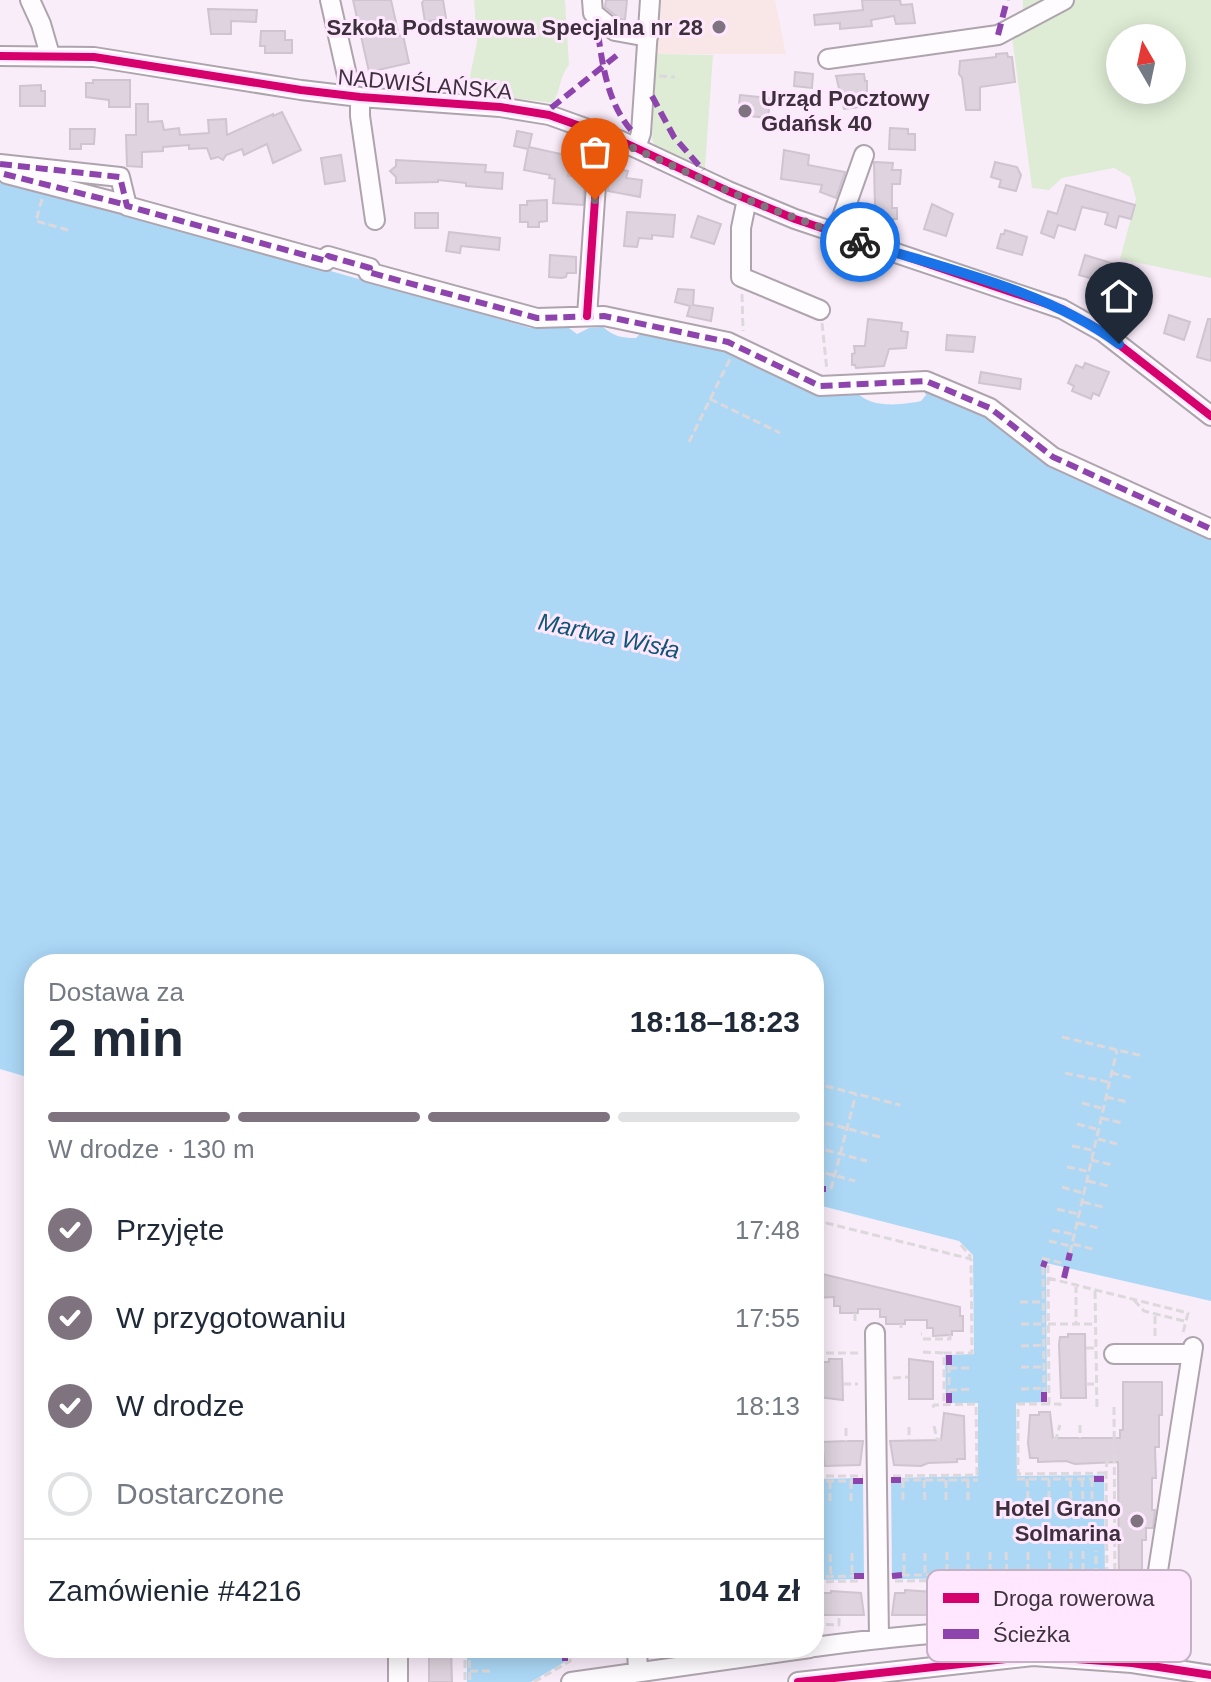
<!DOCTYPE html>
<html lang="pl">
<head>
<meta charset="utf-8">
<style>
	body { margin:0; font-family:Helvetica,sans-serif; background:#f6f6f7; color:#1f2937; height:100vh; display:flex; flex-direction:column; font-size:30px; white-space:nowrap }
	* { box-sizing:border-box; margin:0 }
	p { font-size:26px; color:#747a83 }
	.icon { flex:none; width:44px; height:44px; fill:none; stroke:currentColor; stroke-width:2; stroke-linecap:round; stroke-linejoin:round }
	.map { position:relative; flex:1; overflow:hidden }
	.side { position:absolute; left:24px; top:954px; width:800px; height:704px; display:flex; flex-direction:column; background:#fff; border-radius:32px; box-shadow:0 4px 20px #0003 }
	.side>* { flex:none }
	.needle { width:52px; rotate:351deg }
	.tools { position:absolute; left:1106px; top:24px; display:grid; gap:16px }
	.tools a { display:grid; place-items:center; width:80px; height:80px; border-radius:50%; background:#fff; box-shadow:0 4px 20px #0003; font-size:40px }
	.pin { position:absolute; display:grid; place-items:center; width:68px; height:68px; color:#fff; margin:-82px -34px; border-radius:50% 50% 50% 0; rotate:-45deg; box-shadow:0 0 8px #0007 }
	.pin .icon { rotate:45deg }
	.courier { position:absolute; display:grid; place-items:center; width:80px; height:80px; margin:-40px; border:6px solid #1a73e8; border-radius:50%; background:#fff; color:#222; box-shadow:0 2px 10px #0007 }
	.overview em { font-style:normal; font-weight:800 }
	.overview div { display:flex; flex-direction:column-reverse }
	.overview { display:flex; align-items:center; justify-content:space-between; height:136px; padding:0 24px }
	h1 { font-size:52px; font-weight:800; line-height:60px }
	.bar { display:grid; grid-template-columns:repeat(4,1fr); gap:12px 8px; align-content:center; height:96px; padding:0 24px }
	.bar i { height:10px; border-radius:6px; background:#e0e1e3 }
	.bar .selected { background:#7e737e }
	.bar p { grid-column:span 4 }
	.line { display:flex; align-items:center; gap:20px; padding:0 24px; border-top:2px solid #e0e1e3 }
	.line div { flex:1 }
	ol { padding:0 24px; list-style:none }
	li { display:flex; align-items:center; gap:24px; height:88px }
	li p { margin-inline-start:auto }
	li .icon { padding:8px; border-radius:50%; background:#7e737e; color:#fff; stroke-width:4 }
	li:last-child { color:#747a83 }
	li i { width:44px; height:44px; border:4px solid #e0e1e3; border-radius:50% }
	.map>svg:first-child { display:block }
	.education { fill:#f9e6e6 }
	.green { fill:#deecd5; fill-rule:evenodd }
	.water { fill:#acd8f6 }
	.building { fill:#ded3de; stroke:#cfc4cf; stroke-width:2 }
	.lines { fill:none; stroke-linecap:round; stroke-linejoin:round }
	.minor-casing { stroke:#aea4ae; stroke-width:22 }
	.path { stroke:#dcd8dc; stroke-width:3; stroke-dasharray:8 4; stroke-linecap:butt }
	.minor { stroke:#fefcfe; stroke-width:18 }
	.quiet { stroke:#8e44ad; stroke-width:6; stroke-dasharray:12 6; stroke-linecap:butt }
	.cycleway-casing { stroke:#ffe8ff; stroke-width:13 }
	.cycleway { stroke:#d6006c; stroke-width:8 }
	.done { stroke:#7e737e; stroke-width:8; stroke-dasharray:0 14.4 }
	.route { stroke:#1a73e8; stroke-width:10 }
	.poi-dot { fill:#7e737e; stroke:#ffe8ff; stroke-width:3 }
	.labels { text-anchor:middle; stroke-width:6; stroke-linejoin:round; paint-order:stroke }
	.poi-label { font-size:22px; font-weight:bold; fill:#3c313b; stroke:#ffe8ff; text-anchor:end }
	.street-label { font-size:22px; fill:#3c313b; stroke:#ffe8ff }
	.water-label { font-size:24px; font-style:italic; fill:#0d5676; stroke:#ffe8ff }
	.key { fill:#ffe8ff; stroke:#c4b1c4; stroke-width:2 }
	.key-label { font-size:22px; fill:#3c313b }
</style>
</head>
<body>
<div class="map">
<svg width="1211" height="1682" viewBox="0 0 1211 1682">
	<rect width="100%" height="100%" fill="#faedfa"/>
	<path class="education" d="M659 0H775L786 54H656Z"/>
	<path class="green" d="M474 0H565L569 65C559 77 561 90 553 103L474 93 470 76 477 42Z
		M1023 0H1211V278L1120 259 1136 199 1130 177 1114 168 1062 178 1049 190 1032 188 1010 22 1023 13ZM1120 38H1172V90H1120Z
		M656 54 713 55 705 168 655 145 652 140Z"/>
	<path class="water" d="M0 177 531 328 565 325 577 334 589 328 603 327C613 336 622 338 636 338L643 331 725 347 856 391C869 409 902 405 921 401L926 395 923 389 993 417 1049 464 1177 524 1211 535V1301L1046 1263 1047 1402 1016 1403 1017 1476 1104 1475 1105 1577 892 1579 891 1478 978 1476V1403H946L945 1355 974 1354 973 1255 959 1241 814 1204V964H34V1079L0 1069Z
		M863 1478 864 1579 814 1580V1479Z
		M467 1648H568V1660L531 1682H467Z"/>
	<path class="building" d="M353 0H391L399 36 403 35 409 63 369 72Z
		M424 0H443L446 18 425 22 422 3Z
		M606 0H627L625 20 620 19 605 7Z
		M862 0H900L901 5 912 4 915 23 896 24 894 16 871 20 872 26 840 29V23L815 25 814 15 863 10Z
		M208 9 257 10 256 22 231 21V34H211Z
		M261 31H285V40H292V53H265V46H260Z
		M1007 53 1008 57H1012L1015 82 980 87V110H966L962 78 959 74 960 61 996 57V54Z
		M795 72 813 74 812 88 794 86Z
		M857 74H864L865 81H867V106L844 109 836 76Z
		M93 80H130V107H109V100L86 97V83H93Z
		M41 85V91H45V106H20V86Z
		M740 95 770 98 768 118 738 115Z
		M136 104H148V122L162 121 164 130 179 128 180 135 209 133 208 120 226 119 227 135 273 114V116L282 112 301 150 273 163 267 144 244 155 242 149 226 155 223 160 218 157 211 159 207 148 189 149V145L163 147V151L142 152V167L127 166 126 135H136Z
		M890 128 908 129V134H915V150L889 149Z
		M70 129H95L94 144H81V149H70Z
		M517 131 532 134 529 147 570 156 568 176H585L583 205 553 203 555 179 549 178 550 175 524 170 528 149 514 146Z
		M784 150 809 155 808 165 845 172 836 198 820 192 822 185 781 179Z
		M341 155 345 181 325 184 321 158Z
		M396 160 486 165 485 172 503 173 502 189 466 186V183L438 180V182L396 183V177L390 171 396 166Z
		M874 162 893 163 892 170H901L900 184H892V208H897V219H871L872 208H875Z
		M995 162 1017 167 1021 175 1016 191 999 187 1001 180 991 177Z
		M609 164 624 167 623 170 628 171 626 178 642 180 640 197 608 191Z
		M1066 185 1135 205 1131 219 1119 216 1116 228 1105 224 1108 213 1082 207 1075 230 1058 225 1054 238 1041 233 1048 211 1057 214Z
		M547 200V221L539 222V227H528V222H520V205H527V201Z
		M932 204 953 214 946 236 924 229Z
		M627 212 675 215 673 237 652 235V239L639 238 637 247 624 246Z
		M415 213H438V228H415Z
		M698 216 721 224 714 244 691 237Z
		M1005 230 1027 237 1022 255 997 248 1001 234H1004Z
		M449 232 500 238 499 250 461 246 460 253 446 251Z
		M550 255 576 257V273H567L566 277 562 278 549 277Z
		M1085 255 1111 263 1105 282 1079 275Z
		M1122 279 1151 287 1145 310 1116 302Z
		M678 289 694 290 693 305 713 308 711 321 687 316 690 306 675 302Z
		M1169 315 1190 322 1184 340 1164 333Z
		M868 319 902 323 901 331 908 332 906 348 889 349 884 366 856 368 855 365H852V354L855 353 854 346H865Z
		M1208 319H1211V361L1197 357Z
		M947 335 975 337 973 352 946 350Z
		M1085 363 1109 372 1099 396 1093 393 1091 399 1072 391 1074 386 1068 383 1076 365 1083 368Z
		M981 372 1021 379 1020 389 979 383Z
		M814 1272 960 1307V1316H963V1331H952V1335L933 1336V1328H927V1320H905V1324H886V1317H880V1309H858V1313H840V1306H834V1297L814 1298Z
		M1068 1334H1085L1086 1398H1061L1059 1344 1060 1337H1068Z
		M829 1359H842L843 1400 819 1397V1362H829Z
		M909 1359 933 1362V1399H909Z
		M1123 1382H1162V1415H1159V1447H1155L1156 1478H1152V1510H1155L1153 1528H1146V1540H1142V1570H1139V1593H1119L1118 1462 1075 1464 1066 1461 1038 1462V1458H1030L1028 1443 1030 1415H1039V1412H1050L1053 1438H1120V1430H1123Z
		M944 1413 964 1416 965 1459H957V1462L928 1463 921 1466 894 1465 890 1441 941 1440Z
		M846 1441H863L860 1465 825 1466 822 1442Z
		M905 1590 933 1592 936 1615H892L895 1593H905Z
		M831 1591 861 1593 864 1615H818L821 1593H831Z
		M429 1648H451L452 1682H429Z"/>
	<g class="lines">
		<defs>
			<path id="minor" d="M30 0 41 24 50 55
				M330 0 348 80 349 95
				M592 0 593 13 615 31 648 37
				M0 56 94 57 301 90 360 97 500 107 549 115 619 140 728 191 795 219 1062 309 1103 332 1211 416
				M828 59 998 35 1064 0
				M360 97V116L375 220
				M636 148 641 133 650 0
				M0 164 120 177 127 206 326 261 328 256 370 268 368 272 537 318 604 316 728 342 820 386 926 381 990 408 1053 457 1211 529
				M7 174 123 204
				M747 199 741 228V277L820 310
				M836 234 864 155
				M587 316 599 141 602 134
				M875 1333 879 1638
				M1114 1354H1192
				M814 1647C926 1632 1037 1623 1149 1628
				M398 1648V1682
				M637 1648 638 1672
				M1146 1665 1149 1628 1193 1347
				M571 1682 810 1648
				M798 1682 1033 1656 1132 1663 1211 1675"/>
		</defs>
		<use href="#minor" class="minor-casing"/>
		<path class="path" d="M659 76 675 77
			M42 199 36 221 68 230
			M742 294 743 331
			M822 323 827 371
			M710 399 780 433
			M689 442 730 359
			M1062 1037 1143 1056
			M1065 1073 1108 1082
			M1111 1073 1133 1078
			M814 1083 900 1105
			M1106 1097 1128 1102
			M1082 1103 1101 1108
			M1101 1118 1123 1123
			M814 1120 880 1137
			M1077 1124 1096 1129
			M1098 1139 1117 1144
			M1072 1146 1092 1150
			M814 1147 867 1161
			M1091 1160 1113 1165
			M1067 1167 1087 1171
			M814 1170 855 1181
			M1088 1181 1108 1186
			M1062 1187 1083 1193
			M831 1189 856 1094
			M1083 1202 1103 1207
			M1057 1209 1078 1214
			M814 1220 971 1259 972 1353H944V1405
			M1078 1223 1098 1228
			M1052 1230 1072 1234
			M1049 1241 1071 1246
			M1073 1244 1093 1249
			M961 1245 971 1257
			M1070 1253 1117 1050
			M1042 1258 1062 1263
			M1048 1265 1049 1404H1060L1061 1408
			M1043 1267 1044 1392
			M1048 1278 1188 1313 1183 1333
			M1076 1285V1324
			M1095 1291 1097 1408
			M1134 1300 1144 1311 1184 1321
			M1020 1302H1044
			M855 1313V1322
			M1155 1316V1340
			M901 1324V1328
			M1021 1324H1044
			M1048 1324H1095
			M921 1334H922
			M923 1339H950V1335
			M1021 1346 1044 1345
			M1086 1348H1097
			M923 1352 944 1353
			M814 1353H858
			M949 1365V1393
			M1021 1367H1044
			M949 1368H971
			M893 1378 908 1377
			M843 1384H858
			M1086 1384H1096
			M1021 1389 1044 1388
			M949 1390 972 1389
			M1049 1404H1018V1474L1105 1473
			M814 1407H819L820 1411
			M1114 1407 1115 1593 1119 1596V1613
			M1080 1425V1438
			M934 1426 937 1439 941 1440
			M909 1427V1440
			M846 1428V1441
			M1053 1439H1056L1060 1425
			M814 1441 819 1429
			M814 1476H863
			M893 1476 977 1475 976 1404 934 1405 932 1409
			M1017 1479H1094
			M1027 1479 1028 1502
			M1049 1479V1501
			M1070 1479 1071 1501
			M1082 1479 1083 1501
			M1092 1479V1501
			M901 1480H978
			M903 1480V1503
			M924 1480 925 1503
			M946 1480V1503
			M968 1480V1503
			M814 1481H853
			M830 1481V1504
			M851 1481V1504
			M1049 1551 1050 1574
			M1071 1551V1574
			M1083 1551V1574
			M947 1552V1575
			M968 1552V1575
			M990 1552V1575
			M1006 1552 1007 1575
			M1028 1552V1574
			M852 1553V1576
			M904 1553V1575
			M925 1553V1575
			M830 1554 831 1577
			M902 1575 1096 1574V1551
			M814 1577 854 1576
			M1049 1579 1050 1611
			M1107 1580V1593H1115
			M895 1581 1107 1579 1106 1473 1107 1461 1114 1462
			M947 1581 948 1618
			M814 1582 862 1581
			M814 1624 839 1625V1616
			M465 1648V1682
			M469 1648 470 1682
			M674 1648V1649
			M469 1650H492
			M565 1650V1648
			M470 1671H492
			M534 1682 570 1661V1648"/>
		<use href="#minor" class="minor"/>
		<path class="quiet" d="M596 17C601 55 605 100 631 130
			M998 35 1007 0
			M652 96 674 137 703 170
			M551 108 621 52
			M0 164 120 177 127 206 326 261 328 256 370 268 368 272 537 318 604 316 728 342 820 386 926 381 990 408 1053 457 1211 529
			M4 174 123 204
			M814 1189H831
			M1043 1267 1045 1261
			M1064 1278 1070 1253
			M949 1355V1365
			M1044 1392V1402
			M949 1393V1403
			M1094 1479H1104
			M891 1480H901
			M853 1481H863
			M1096 1574H1105
			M854 1576H864
			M892 1576 902 1575
			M565 1661V1650"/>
		<defs>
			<path id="cycleway" d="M0 56 94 57 301 90 360 97 500 107 549 115 619 140 728 191 795 219 1062 309 1103 332 1211 416
				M587 316 599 141 602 134
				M798 1682 1033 1656 1132 1663 1211 1675"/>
		</defs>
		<use href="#cycleway" class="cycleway-casing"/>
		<use href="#cycleway" class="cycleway"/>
	</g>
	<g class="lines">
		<path class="done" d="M595 200 599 141 602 134 755 203 860 242"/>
		<path class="route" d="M860 242C946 269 1046 290 1119 344"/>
	</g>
	<g class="poi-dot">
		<circle cx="719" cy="27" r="8"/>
		<circle cx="745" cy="111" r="8"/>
		<circle cx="1137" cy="1521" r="8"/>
	</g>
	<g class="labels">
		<g class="poi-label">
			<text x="703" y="35">Szkoła Podstawowa Specjalna nr 28</text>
			<text x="761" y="106" text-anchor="start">Urząd Pocztowy<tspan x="761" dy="25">Gdańsk 40</tspan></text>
			<text x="1121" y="1516">Hotel Grano<tspan x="1121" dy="25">Solmarina</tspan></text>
		</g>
		<g class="street-label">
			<text transform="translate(425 84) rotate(5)" y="8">NADWIŚLAŃSKA</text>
		</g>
		<g class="water-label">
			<text transform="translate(609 636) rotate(12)" y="8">Martwa Wisła</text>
		</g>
	</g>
	<rect x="927" y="1570" width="264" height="92" rx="12" class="key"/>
	<rect x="943" y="1593" width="36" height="10" fill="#d6006c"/>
	<rect x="943" y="1629" width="36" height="10" fill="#8e44ad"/>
	<g class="key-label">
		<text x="993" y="1606">Droga rowerowa</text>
		<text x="993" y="1642">Ścieżka</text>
	</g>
</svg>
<div class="tools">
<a><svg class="needle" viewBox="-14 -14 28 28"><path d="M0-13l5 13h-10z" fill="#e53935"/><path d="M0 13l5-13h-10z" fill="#747a83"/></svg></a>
</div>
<div class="pin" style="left:595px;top:200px;background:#ea580c"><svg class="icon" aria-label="bag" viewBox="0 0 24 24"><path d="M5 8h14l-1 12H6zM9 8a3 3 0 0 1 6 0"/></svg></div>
<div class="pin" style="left:1119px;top:344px;background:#1f2937"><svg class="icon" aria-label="home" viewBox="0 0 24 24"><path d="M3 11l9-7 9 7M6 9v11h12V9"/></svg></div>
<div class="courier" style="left:860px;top:242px"><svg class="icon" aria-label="bike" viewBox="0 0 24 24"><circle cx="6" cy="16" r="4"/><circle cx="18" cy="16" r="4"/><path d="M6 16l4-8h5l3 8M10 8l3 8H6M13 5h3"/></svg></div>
<section class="side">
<div class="overview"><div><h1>2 min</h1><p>Dostawa za</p></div><em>18:18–18:23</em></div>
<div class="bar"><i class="selected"></i><i class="selected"></i><i class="selected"></i><i></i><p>W drodze · 130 m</p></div>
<ol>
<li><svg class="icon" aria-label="check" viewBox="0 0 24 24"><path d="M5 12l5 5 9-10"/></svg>Przyjęte<p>17:48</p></li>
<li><svg class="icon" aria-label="check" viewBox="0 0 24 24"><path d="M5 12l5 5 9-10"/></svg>W przygotowaniu<p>17:55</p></li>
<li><svg class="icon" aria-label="check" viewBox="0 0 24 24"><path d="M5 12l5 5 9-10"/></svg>W drodze<p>18:13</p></li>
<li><i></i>Dostarczone</li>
</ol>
<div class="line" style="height:104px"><div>Zamówienie #4216</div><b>104 zł</b></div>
</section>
</div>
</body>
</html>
